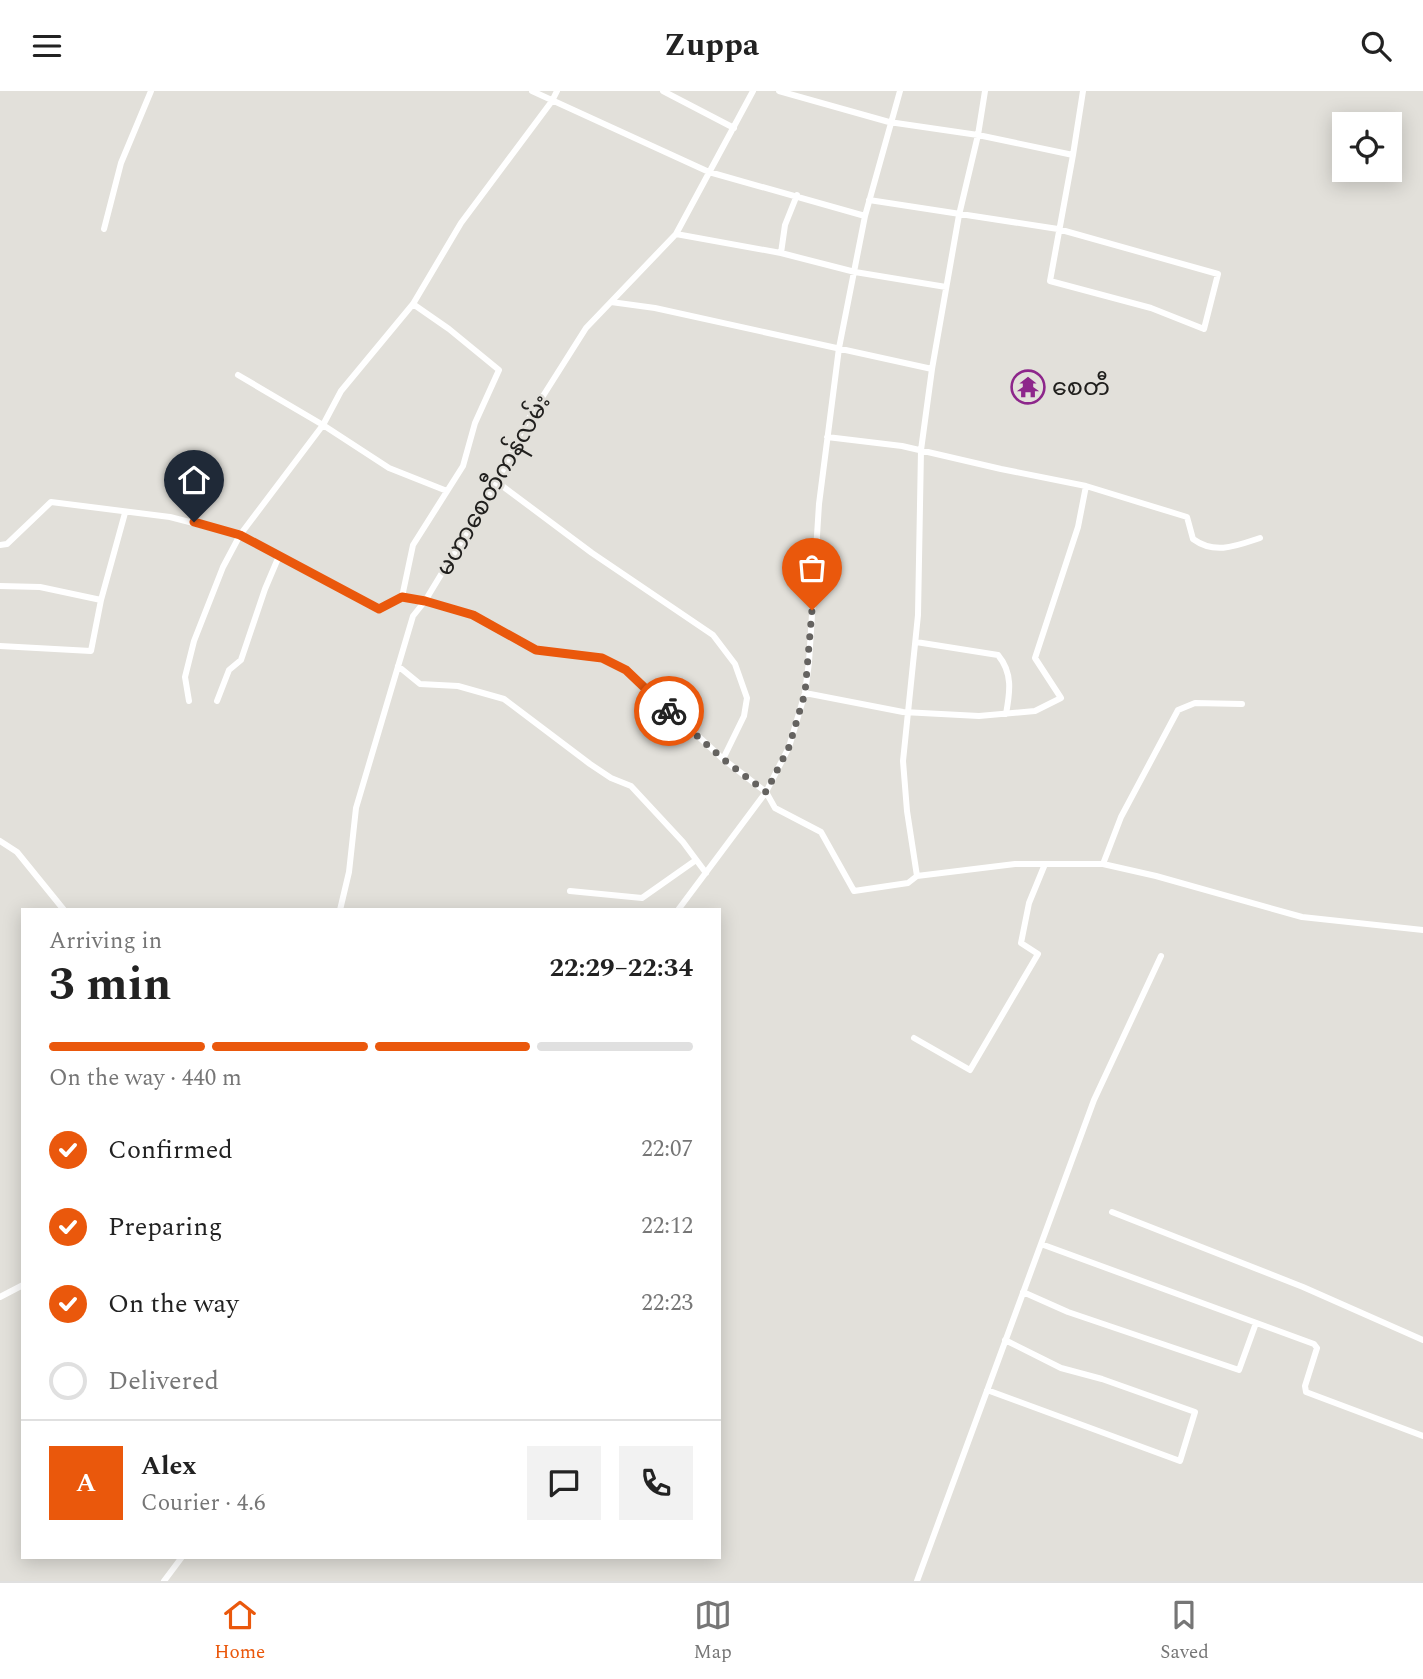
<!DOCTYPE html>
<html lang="en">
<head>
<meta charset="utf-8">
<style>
	body { margin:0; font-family:Spectral,"Noto Sans Myanmar",serif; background:#f2f2f2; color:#222; height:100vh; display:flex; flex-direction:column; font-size:26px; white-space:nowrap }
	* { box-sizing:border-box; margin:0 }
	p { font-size:23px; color:#767676 }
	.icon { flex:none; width:38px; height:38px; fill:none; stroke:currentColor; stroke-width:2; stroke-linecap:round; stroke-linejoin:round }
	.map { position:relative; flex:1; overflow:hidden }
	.panel { position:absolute; left:21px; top:817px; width:700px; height:651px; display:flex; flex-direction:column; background:#fff; border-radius:0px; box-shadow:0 4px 18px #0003 }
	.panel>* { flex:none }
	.buttons { position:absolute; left:1332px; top:21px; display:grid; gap:14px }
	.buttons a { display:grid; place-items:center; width:70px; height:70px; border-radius:0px; background:#fff; box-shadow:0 4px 18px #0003; font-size:35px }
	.pin { position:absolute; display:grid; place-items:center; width:60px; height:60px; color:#fff; margin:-72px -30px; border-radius:50% 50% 50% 0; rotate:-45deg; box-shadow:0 0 7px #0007 }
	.pin .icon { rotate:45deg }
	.courier { position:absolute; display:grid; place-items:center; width:70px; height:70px; margin:-35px; border:5px solid #ea580c; border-radius:50%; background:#fff; color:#222; box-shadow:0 2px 9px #0007 }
	.overview em { font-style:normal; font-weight:700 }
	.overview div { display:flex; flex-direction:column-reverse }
	.overview { display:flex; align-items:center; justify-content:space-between; height:119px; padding:0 28px }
	h1 { font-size:46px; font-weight:700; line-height:52px }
	.bar { display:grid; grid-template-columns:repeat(4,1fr); gap:10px 7px; align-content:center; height:84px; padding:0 28px }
	.bar i { height:9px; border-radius:5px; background:#e0e0e0 }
	.bar .current { background:#ea580c }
	.bar p { grid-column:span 4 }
	.line { display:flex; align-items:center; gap:18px; padding:0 28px; border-top:2px solid #e0e0e0 }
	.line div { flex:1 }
	.round { display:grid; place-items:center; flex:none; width:74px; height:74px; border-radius:0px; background:#f2f2f2 }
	ol { padding:0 28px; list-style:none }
	li { display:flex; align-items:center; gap:21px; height:77px }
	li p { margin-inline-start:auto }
	li .icon { padding:7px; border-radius:50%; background:#ea580c; color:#fff; stroke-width:4 }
	li:last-child { color:#767676 }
	li i { width:38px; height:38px; border:4px solid #e0e0e0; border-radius:50% }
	header { display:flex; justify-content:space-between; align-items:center; height:91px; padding:0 28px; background:#fff; font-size:32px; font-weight:700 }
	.tab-bar { display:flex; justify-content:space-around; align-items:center; height:98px; border-top:2px solid #e0e0e0; background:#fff; font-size:19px; color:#767676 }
	.tab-bar a { display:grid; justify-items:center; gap:4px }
	.tab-bar .current { color:#ea580c }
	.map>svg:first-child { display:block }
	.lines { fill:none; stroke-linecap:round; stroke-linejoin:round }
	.street { stroke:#fff; stroke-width:6 }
	.done { stroke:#656360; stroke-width:7; stroke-dasharray:0 12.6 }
	.route { stroke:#ea580c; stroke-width:9 }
	.labels { text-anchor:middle; stroke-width:5; stroke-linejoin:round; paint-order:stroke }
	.poi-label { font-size:24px; fill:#21201e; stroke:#e2e0da; text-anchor:start }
	.street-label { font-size:24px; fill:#21201e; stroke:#e2e0da }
</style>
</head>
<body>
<header><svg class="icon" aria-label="menu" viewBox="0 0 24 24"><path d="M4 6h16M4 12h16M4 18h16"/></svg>Zuppa<svg class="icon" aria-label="search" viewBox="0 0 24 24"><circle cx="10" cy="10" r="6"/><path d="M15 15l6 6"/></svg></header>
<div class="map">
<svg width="1423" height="1490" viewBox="0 0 1423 1490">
	<rect width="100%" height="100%" fill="#e2e0da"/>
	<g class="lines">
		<path class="street" d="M532 0 709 81 865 125
			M663 0 734 37
			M779 0 889 31 978 44 1073 64 1083 0
			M869 109 1058 138 1218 183 1204 238 1151 217 1050 190 1073 64
			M104 138 121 72 151 0
			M676 143 781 162 855 181 946 196
			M781 162 785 134 797 104
			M611 211 655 217 932 278 959 124 978 44 985 0
			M932 278 921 359 918 524 903 670 907 720 917 785 1015 773H1103L1156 785 1302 826 1423 839
			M238 284 323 334 389 377 447 400
			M827 346 902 355 1001 378 1086 395 1187 426 1193 448C1215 464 1236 455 1260 447
			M497 391 592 462 713 544 735 573 747 607 744 625 723 668
			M0 454 7 453 51 411 170 426 240 444 379 518 402 506 425 510 497 391 524 335 586 237 676 143 753 0
			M0 495 40 496 101 509
			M402 506 413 454 463 375 475 332 499 279 449 238 413 213
			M916 551 998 564C1013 582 1010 601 1006 623
			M0 555 91 560 101 509 125 422
			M398 575 420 593 458 595 504 608 590 673 611 687 631 695 683 751 706 782
			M805 602 903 621 979 625 1035 620 1061 607 1035 567 1078 436 1086 395
			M189 610 185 586 194 550 223 476 240 444 323 334 341 300 413 213 461 132 552 10 557 0
			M217 610 229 579 241 569 265 498 279 465
			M0 750 17 761 64 819
			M1103 773 1121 726 1178 619 1195 612 1242 613
			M570 800 642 807 696 769
			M340 819 349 781 356 717 413 525 425 510 473 525 536 559 602 567 626 579 723 668 766 701 775 717 821 741 854 800 908 792 917 785
			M678 819 766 701 789 656 805 602 809 571 819 413 839 257 865 125 900 0
			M914 947 970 979 1038 863 1021 852 1029 812 1045 773
			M1112 1121 1303 1196 1423 1249
			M1041 1153 1314 1253 1317 1257 1305 1295 1306 1301 1423 1345
			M1023 1201 1068 1221 1239 1279 1256 1232
			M0 1206 23 1194
			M987 1299 1180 1370 1195 1321 1102 1288 1061 1277 1005 1249
			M164 1490 182 1466
			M917 1490 1094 1009 1161 865"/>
	</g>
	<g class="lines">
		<path class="done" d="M669 620 723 668 766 701 789 656 805 602 812 519"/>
		<path class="route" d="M194 431 240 444 379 518 402 506 425 510 473 524 536 559 602 567 626 579 669 620"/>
	</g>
	<defs>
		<symbol id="temple-ring" viewBox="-11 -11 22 22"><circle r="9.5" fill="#e2e0da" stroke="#8d268b" stroke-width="1.5"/><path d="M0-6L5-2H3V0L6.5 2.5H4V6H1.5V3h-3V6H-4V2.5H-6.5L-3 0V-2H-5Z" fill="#8d268b"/></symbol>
	</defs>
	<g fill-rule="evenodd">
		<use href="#temple-ring" x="1009" y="277" width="38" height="38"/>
	</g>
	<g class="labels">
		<g class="poi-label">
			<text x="1052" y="304">စေတီ</text>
		</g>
		<g class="street-label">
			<text transform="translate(493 394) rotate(-60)" y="8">မဟာစေတီကန်လမ်း</text>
		</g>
	</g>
</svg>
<div class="buttons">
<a><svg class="icon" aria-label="locate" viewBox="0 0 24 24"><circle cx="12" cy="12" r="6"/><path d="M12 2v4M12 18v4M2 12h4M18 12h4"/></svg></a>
</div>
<div class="pin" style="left:812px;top:519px;background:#ea580c"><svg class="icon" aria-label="bag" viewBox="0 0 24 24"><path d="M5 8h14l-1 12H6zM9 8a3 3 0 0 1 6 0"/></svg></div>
<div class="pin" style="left:194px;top:431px;background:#1f2937"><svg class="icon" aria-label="home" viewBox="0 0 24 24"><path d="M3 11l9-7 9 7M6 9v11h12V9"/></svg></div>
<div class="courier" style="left:669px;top:620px"><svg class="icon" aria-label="bike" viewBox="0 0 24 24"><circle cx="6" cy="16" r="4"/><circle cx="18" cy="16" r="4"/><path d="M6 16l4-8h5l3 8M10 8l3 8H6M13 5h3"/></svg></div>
<section class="panel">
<div class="overview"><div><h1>3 min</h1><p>Arriving in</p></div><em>22:29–22:34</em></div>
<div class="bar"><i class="current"></i><i class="current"></i><i class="current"></i><i></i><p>On the way · 440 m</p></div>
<ol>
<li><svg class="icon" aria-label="check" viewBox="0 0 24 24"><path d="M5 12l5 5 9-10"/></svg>Confirmed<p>22:07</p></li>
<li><svg class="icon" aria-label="check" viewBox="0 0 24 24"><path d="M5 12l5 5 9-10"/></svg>Preparing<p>22:12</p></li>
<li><svg class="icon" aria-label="check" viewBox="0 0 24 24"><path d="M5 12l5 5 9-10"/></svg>On the way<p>22:23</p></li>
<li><i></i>Delivered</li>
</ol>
<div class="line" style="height:126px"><b class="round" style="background:#ea580c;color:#fff">A</b><div><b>Alex</b><p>Courier · 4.6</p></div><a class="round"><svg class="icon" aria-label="chat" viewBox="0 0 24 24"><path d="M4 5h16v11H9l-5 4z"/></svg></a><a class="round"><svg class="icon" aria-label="phone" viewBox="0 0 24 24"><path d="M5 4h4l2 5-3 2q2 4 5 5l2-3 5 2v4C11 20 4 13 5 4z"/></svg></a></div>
</section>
</div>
<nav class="tab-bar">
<a class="current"><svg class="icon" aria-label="home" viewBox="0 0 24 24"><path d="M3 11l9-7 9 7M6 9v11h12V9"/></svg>Home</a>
<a><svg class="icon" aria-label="map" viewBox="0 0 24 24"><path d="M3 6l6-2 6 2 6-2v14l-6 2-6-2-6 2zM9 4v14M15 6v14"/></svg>Map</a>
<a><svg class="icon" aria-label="saved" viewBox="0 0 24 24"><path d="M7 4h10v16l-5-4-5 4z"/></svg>Saved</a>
</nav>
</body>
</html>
